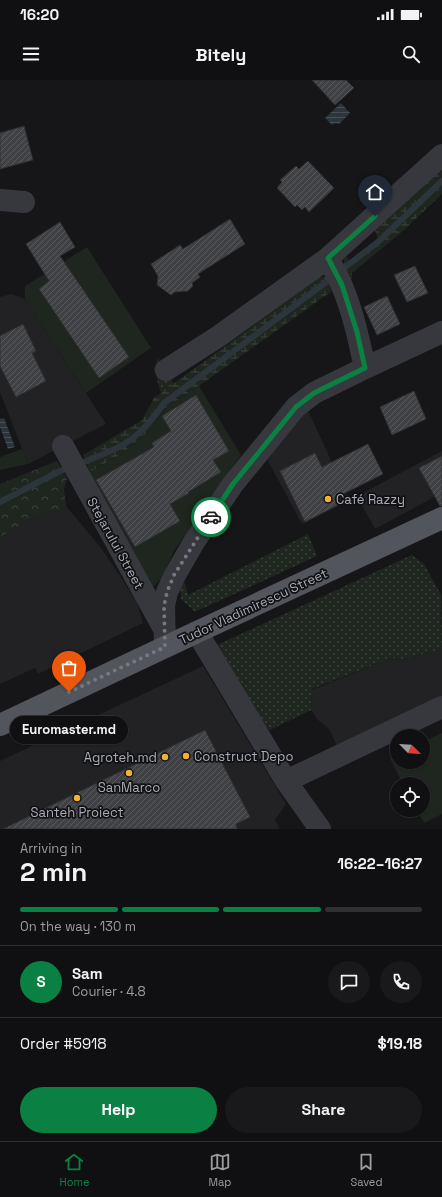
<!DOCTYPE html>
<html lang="en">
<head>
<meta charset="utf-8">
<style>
	body { margin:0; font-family:"Space Grotesk",sans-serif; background:#19191b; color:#f1f3f6; height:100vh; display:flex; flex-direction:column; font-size:15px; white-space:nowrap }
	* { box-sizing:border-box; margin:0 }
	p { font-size:13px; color:#9c9d9f }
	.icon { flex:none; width:22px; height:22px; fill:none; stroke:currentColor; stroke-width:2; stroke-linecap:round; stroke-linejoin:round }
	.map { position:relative; height:749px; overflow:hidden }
	.sheet { display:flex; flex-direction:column; background:#101012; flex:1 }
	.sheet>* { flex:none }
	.needle { width:26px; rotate:114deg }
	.fabs { position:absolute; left:390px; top:649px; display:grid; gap:8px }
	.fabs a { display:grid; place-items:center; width:40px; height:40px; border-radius:50%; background:#101012; box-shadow:0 1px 3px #0004,0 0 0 1px #303032; font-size:20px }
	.pin { position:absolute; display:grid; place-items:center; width:34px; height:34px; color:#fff; margin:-41px -17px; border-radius:50% 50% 50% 0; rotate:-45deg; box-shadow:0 0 4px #0007 }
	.pin .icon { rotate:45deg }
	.courier { position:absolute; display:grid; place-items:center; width:40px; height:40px; margin:-20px; border:3px solid #0b8043; border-radius:50%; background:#fff; color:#222; box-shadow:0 1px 5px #0007 }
	.bubble { position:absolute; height:28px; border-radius:14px; background:#101012; box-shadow:0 1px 3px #0004,0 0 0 1px #303032; font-size:13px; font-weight:700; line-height:28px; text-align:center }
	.headline em { font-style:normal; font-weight:700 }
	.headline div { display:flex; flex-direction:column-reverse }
	.headline { display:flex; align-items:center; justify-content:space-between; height:68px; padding:0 20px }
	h1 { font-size:26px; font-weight:700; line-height:30px }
	.bar { display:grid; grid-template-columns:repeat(4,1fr); gap:6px 4px; align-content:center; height:48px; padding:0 20px }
	.bar i { height:5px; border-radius:3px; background:#303032 }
	.bar .active { background:#0b8043 }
	.bar p { grid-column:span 4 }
	.line { display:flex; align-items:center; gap:10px; padding:0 20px; border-top:1px solid #303032 }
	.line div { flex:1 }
	.round { display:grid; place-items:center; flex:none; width:42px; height:42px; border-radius:21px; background:#19191b }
	.button { display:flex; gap:8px; margin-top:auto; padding:8px 20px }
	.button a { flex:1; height:46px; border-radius:24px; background:#0b8043; color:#fff; font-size:16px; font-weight:700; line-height:46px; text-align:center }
	.button a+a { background:#19191b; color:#f1f3f6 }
	.status { display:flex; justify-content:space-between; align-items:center; height:28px; padding:0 20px; background:#101012; direction:ltr }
	.status svg { height:11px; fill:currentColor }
	header { display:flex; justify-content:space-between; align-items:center; height:52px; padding:0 20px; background:#101012; font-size:18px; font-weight:700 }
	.tabs { display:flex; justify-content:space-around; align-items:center; height:56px; border-top:1px solid #303032; background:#101012; font-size:11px; color:#9c9d9f }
	.tabs a { display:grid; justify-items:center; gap:2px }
	.tabs .active { color:#0b8043 }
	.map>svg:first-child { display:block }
	.built { fill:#222225 }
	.grass { fill:url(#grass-dots) }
	.forest { fill:url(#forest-crowns) }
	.wetland { fill:url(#wetland-marsh) }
	.green { fill:#1e261f }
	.water { fill:url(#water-rules) }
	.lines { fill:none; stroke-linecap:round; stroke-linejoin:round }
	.stream { stroke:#2c353c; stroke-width:6 }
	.building { fill:url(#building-hatch); stroke:#303034 }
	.minor { stroke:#37383d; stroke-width:22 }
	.major { stroke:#53555c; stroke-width:22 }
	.done { stroke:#757880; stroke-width:4; stroke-dasharray:0 7.2 }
	.route { stroke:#0b8043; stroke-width:5 }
	.poi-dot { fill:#f2b134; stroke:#111113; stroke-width:1.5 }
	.labels { text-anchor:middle; stroke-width:3.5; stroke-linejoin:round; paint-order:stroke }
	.poi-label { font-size:13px; fill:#a8adb8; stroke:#111113; text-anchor:start }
	.street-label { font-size:13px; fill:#a8adb8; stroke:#111113 }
</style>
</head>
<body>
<div class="status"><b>16:20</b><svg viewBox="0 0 49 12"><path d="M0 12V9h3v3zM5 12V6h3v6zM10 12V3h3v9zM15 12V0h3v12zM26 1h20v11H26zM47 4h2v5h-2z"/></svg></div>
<header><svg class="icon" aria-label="menu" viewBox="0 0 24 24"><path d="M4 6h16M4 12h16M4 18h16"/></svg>Bitely<svg class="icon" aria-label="search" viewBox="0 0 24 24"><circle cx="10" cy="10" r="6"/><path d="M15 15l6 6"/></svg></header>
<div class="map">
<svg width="442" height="749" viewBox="0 0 442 749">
	<defs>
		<pattern id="grass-dots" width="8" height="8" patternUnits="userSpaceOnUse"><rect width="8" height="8" fill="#1e261f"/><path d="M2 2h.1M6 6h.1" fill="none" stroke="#3c433d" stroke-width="1.8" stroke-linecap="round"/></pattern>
		<pattern id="forest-crowns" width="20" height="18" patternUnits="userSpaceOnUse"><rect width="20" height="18" fill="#1e261f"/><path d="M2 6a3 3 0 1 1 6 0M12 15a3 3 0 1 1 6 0" fill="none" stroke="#3c433d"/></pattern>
		<pattern id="wetland-marsh" width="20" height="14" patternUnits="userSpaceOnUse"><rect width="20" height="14" fill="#1e261f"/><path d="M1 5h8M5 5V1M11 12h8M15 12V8" fill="none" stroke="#3c433d"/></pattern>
		<pattern id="water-rules" width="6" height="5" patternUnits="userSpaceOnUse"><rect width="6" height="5" fill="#2c353c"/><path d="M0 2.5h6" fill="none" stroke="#485056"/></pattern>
		<pattern id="building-hatch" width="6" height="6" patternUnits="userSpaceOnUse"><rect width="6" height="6" fill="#404145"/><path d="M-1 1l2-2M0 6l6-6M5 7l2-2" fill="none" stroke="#595a5e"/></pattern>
	</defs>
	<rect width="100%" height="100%" fill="#161618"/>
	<path class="built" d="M11 214 25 219 106 344 28 384 0 312V217Z
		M308 330 349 420 302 444 267 379Z
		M442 371V413L375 449 357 416Z
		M66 426 101 468 120 496 137 523 143 543 38 594 35 588 0 604V456L29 440Z
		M442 569V618L337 666 329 649 318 640 311 630 312 610 391 578 404 579Z
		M203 586 286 724 275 740 280 749H0V681Z"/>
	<path class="grass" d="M158 278 174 304 161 314 154 288Z
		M308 454 317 476 195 532 181 519 180 509 183 498 188 515Z
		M412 475 424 484 441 515 442 569 404 579 391 578 312 609 311 630 270 650 262 643 217 565Z"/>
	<path class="forest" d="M57 381 67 398 64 409 66 426 29 440 0 457V404Z"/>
	<path class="wetland" d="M442 86V114L403 151 352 193V199H349L344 184 343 172 350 181 378 159 374 148Z
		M320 197H326L332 211 199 306 167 327 149 351 120 375 90 392 83 375 142 340 154 318Z"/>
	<path class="green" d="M87 167 151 268 86 313 25 219V206Z
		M199 306 241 375 174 471 162 498 151 509 93 402 90 392 120 375 149 351 167 327Z
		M22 369 28 384 0 390V377Z
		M442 653V734L424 743 417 730H423V704H403L390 679 397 675V682H423V662Z"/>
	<path class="water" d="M341 23 350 33 339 44 335 43 332 45 325 38Z
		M4 338 15 367 8 369 0 347V339Z"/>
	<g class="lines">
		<path class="stream" d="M340 191 378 162 442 101
			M78 384C102 375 127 367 145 347 152 340 158 331 164 323L333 197
			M0 422 58 392 70 387"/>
	</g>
	<path class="building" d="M312 0H346L354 8 335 25Z
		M24 46 33 80 0 89V53Z
		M308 81 334 108 309 132 305 127 302 130 297 125 295 127 277 108 282 102 280 100 296 86 299 89Z
		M230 139 245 164 198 194 200 197 192 203 193 206 188 211 175 212 171 215 157 205 158 196 151 184 180 165 183 169Z
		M60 142 75 167 60 176 129 277 99 298 39 209 49 201 26 164Z
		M415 186 428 213 407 222 394 195Z
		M387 216 400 244 377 255 364 227Z
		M23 244 36 271 32 273 46 301 16 317 0 286V256Z
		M414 311 426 339 392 355 380 327Z
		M196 315 229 371 213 380 221 392 188 412 189 413 170 424 180 441 135 467 96 400 154 367 152 363 171 351 162 336Z
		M368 364 383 394 337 417 340 424 305 442 280 391 315 373 322 387Z
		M442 376V426H440L419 388Z
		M205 650 250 737 236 744 237 749H3Z"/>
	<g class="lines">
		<path class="minor" d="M0 120 24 122
			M328 178C332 187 338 196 342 206 353 232 359 260 365 288
			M166 290 219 256 328 178 442 75
			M63 366 164 549
			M197 552 286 701 320 749
			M165 567 164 526 167 512 175 495 194 462 233 404 296 327 314 313 365 288 442 252
			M286 701 442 627"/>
		<path class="major" d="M0 645 197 552 442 438"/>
	</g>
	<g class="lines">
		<path class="done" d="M69 612 165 567 164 526 167 512 174 495 211 437"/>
		<path class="route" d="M211 437 233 404 296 327 314 313 365 288 357 252 342 205 328 178 375 136"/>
	</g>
	<g class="poi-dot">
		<circle cx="328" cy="419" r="4"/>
		<circle cx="186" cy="676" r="4"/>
		<circle cx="165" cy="677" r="4"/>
		<circle cx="129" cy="693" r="4"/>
		<circle cx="77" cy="718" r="4"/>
	</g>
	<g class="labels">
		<g class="poi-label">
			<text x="336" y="424">Café Razzy</text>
			<text x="194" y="681">Construct Depo</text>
			<text x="157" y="682" text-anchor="end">Agroteh.md</text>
			<text x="129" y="712" text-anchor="middle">SanMarco</text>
			<text x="77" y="737" text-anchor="middle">Santeh Proiect</text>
		</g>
		<g class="street-label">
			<text transform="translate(116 463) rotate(61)" y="5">Stejarului Street</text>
			<text transform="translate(253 526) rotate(-25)" y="5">Tudor Vladimirescu Street</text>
		</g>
	</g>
</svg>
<div class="fabs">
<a><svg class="needle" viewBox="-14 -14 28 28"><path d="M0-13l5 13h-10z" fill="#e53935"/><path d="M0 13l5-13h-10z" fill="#9c9d9f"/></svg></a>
<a><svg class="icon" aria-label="locate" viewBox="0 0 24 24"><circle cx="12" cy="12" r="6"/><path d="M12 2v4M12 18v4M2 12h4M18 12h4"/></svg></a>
</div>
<div class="pin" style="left:69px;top:612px;background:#ea580c"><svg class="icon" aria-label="bag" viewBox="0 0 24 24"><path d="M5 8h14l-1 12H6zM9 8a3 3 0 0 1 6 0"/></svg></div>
<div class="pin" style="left:375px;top:136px;background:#1f2937"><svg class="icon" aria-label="home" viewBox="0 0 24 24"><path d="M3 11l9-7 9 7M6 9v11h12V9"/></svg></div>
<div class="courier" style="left:211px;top:437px"><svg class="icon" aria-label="car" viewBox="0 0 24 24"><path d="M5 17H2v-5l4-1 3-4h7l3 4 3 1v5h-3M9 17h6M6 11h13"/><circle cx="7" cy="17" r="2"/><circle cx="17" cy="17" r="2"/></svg></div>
<div class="bubble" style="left:10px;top:636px;width:118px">Euromaster.md</div>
</div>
<section class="sheet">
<div class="headline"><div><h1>2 min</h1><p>Arriving in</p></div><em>16:22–16:27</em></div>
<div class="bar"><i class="active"></i><i class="active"></i><i class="active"></i><i></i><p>On the way · 130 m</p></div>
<div class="line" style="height:72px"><b class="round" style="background:#0b8043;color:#fff">S</b><div><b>Sam</b><p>Courier · 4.8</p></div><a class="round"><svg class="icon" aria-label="chat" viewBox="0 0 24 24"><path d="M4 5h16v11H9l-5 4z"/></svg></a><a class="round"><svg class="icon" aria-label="phone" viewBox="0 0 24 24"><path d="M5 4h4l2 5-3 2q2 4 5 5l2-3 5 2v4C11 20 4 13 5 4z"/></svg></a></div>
<div class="line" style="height:52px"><div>Order #5918</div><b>$19.18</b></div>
<div class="button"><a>Help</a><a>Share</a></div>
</section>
<nav class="tabs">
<a class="active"><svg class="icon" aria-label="home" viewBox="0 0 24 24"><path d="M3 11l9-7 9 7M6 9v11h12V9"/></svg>Home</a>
<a><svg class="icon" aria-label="map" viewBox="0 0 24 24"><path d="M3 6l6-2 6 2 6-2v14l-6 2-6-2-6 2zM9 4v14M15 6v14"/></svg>Map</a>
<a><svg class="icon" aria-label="saved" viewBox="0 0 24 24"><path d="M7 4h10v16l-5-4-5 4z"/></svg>Saved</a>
</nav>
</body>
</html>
